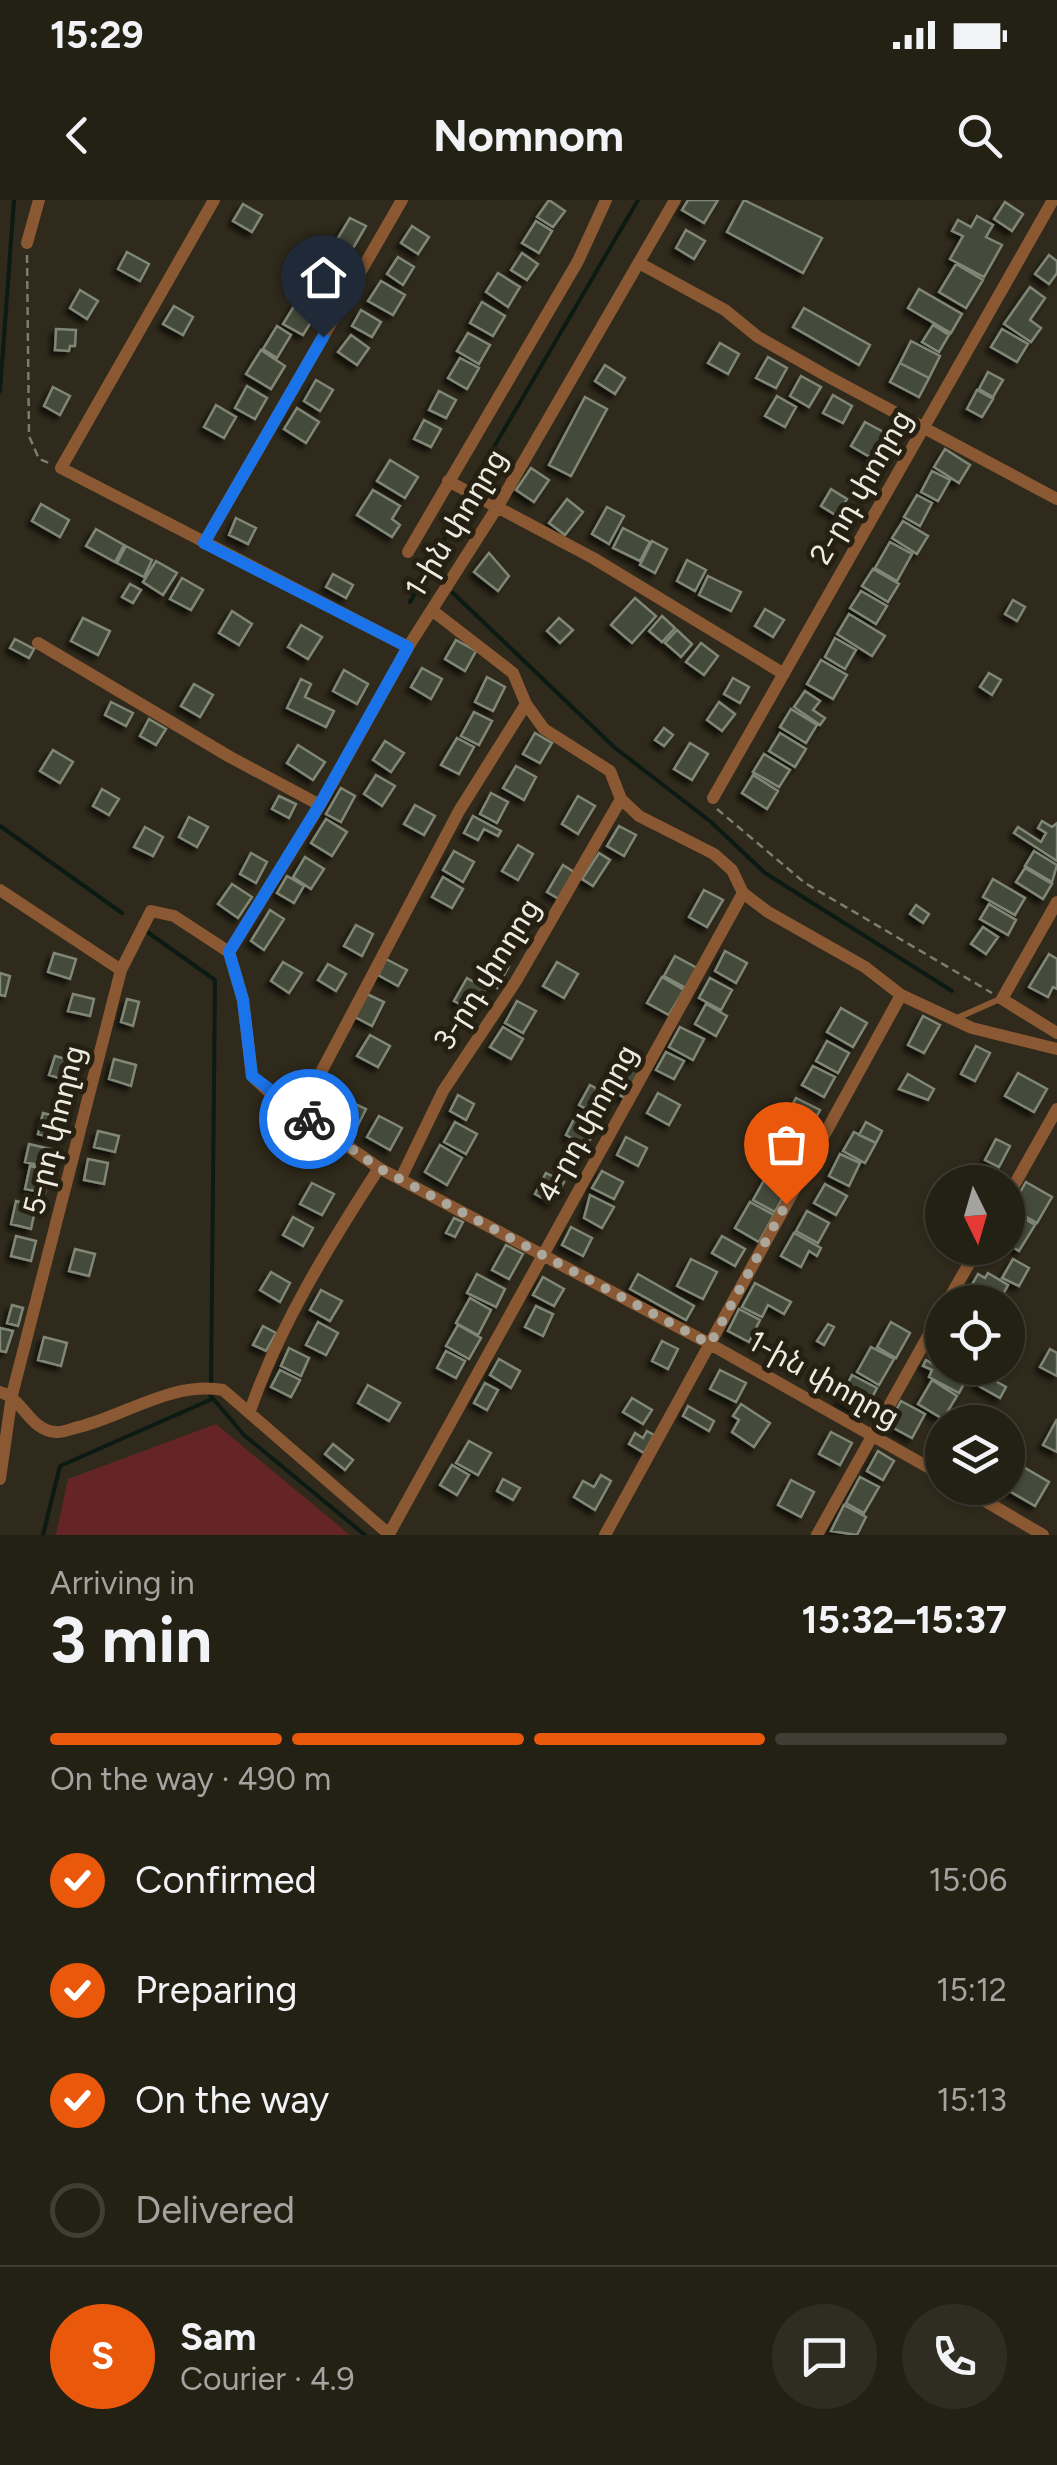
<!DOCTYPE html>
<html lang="en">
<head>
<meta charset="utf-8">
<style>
	body { margin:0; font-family:Figtree,"Noto Sans Armenian",sans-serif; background:#2f2d22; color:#f1f3f6; height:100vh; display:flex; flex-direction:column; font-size:38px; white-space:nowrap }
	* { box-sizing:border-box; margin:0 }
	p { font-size:32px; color:#a3a3a0 }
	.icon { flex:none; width:55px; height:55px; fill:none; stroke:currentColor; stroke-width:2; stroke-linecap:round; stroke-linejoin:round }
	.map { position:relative; height:1335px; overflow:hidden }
	.drawer { display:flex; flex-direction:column; background:#232014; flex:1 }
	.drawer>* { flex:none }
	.needle { width:65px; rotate:175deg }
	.tools { position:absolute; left:925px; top:965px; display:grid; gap:20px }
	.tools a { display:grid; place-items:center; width:100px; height:100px; border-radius:50%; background:#232014; box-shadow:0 2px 8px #0004,0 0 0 2px #403e34; font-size:50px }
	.pin { position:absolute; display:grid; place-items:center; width:85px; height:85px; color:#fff; margin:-102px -42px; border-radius:50% 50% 50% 0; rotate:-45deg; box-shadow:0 0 10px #0007 }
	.pin .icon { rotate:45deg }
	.courier { position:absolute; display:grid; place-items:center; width:100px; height:100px; margin:-50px; border:8px solid #1a73e8; border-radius:50%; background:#fff; color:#222; box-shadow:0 2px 12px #0007 }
	.summary em { font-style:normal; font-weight:700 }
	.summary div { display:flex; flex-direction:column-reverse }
	.summary { display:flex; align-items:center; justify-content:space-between; height:170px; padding:0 50px }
	h1 { font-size:65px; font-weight:700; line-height:75px }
	.bar { display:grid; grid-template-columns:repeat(4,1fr); gap:15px 10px; align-content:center; height:120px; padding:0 50px }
	.bar i { height:12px; border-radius:8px; background:#403e34 }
	.bar .current { background:#ea580c }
	.bar p { grid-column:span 4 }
	.line { display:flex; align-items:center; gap:25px; padding:0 50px; border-top:2px solid #403e34 }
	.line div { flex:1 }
	.round { display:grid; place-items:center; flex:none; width:105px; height:105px; border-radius:52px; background:#2f2d22 }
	ol { padding:0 50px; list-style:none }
	li { display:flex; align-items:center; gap:30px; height:110px }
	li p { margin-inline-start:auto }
	li .icon { padding:10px; border-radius:50%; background:#ea580c; color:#fff; stroke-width:4 }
	li:last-child { color:#a3a3a0 }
	li i { width:55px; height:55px; border:5px solid #403e34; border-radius:50% }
	.status { display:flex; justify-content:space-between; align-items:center; height:70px; padding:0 50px; background:#232014; direction:ltr }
	.status svg { height:28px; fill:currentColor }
	header { display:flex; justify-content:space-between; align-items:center; height:130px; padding:0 50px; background:#232014; font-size:45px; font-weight:700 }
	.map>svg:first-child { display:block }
	.green { fill:#652526 }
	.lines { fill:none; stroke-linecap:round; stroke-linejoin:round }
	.stream { stroke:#0b1a12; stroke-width:4 }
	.building { fill:#454b3b; stroke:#808776; stroke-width:2.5; filter:url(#shadow) }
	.path { stroke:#7f7b6e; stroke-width:2.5; stroke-dasharray:8 5; stroke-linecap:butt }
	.service { stroke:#8a5832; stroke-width:6 }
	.minor { stroke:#8a5832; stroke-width:12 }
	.done { stroke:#aba79c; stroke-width:10; stroke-dasharray:0 18 }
	.route { stroke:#1a73e8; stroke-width:12 }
	.labels { text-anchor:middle; stroke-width:10; stroke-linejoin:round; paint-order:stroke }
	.street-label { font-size:30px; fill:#eeebe1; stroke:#252012 }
</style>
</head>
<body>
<div class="status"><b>15:29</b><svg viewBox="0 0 49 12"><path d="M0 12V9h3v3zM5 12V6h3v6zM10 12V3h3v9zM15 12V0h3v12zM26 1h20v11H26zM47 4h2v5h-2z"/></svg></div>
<header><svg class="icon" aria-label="back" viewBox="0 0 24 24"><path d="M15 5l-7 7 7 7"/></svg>Nomnom<svg class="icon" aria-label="search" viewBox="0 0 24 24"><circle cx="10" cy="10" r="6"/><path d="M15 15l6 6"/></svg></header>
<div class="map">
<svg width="1057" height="1335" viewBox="0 0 1057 1335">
	<defs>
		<filter id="shadow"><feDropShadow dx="-4.5" dy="4.5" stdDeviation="2.5" flood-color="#0009"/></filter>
	</defs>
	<rect width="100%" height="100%" fill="#2f2a1b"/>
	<path class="green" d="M216 1224 350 1335H56L68 1279Z"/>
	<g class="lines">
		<path class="stream" d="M0 191 14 0
			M470 288 638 0
			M453 393 614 547 711 622 765 673 952 791
			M410 402 465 301
			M0 626 122 713
			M146 731 215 780 211 1185
			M210 1195 244 1235 365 1335
			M43 1335 60 1266 210 1200"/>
	</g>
	<path class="building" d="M549 0 565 11 553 27 537 17Z
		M688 0H718L704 23 682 10Z
		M744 0 822 38 803 73 727 32Z
		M1005 2 1023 14 1012 31 994 19Z
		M243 4 262 15 252 32 233 21Z
		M977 16 993 25 986 37 1002 45 984 77 950 59 963 36 952 31 958 20 971 27Z
		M350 18 366 26 352 50 336 41Z
		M536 21 552 31 539 53 522 43Z
		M412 26 429 37 418 54 401 43Z
		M686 30 705 41 694 59 676 48Z
		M326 42 349 56 336 78 313 64Z
		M127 52 149 64 140 81 118 69Z
		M522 53 538 64 527 80 511 70Z
		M1049 55 1057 61V73L1049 84 1035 74Z
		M398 57 414 67 403 85 387 74Z
		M956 64 983 80 966 108 939 92Z
		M315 70 335 81 323 103 302 92Z
		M498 73 520 87 508 107 486 92Z
		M381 81 405 95 393 115 368 101Z
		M1030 87 1045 98 1030 120 1041 128 1031 142 1004 124Z
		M919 89 962 114 951 133 908 108Z
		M80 90 98 101 87 119 70 108Z
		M482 102 505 116 493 136 470 123Z
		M296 103 316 114 303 135 283 124Z
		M174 106 193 117 183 135 163 124Z
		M804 108 870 145 859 165 793 127Z
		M361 110 381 122 372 137 352 126Z
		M933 125 949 135 939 152 922 142Z
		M277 126 291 135 277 158 263 149Z
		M56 129 76 130 75 146H70L69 151 55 150Z
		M1002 129 1028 144 1017 162 991 147Z
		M468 133 490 145 479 164 457 151Z
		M351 135 369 148 357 165 338 152Z
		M911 141 940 156 929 178 900 163Z
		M720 143 739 154 728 174 708 163Z
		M261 150 285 166 271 189 246 174Z
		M768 157 787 168 776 188 756 178Z
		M460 158 479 168 467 189 448 178Z
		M900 163 929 178 919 197 890 182Z
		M605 165 625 178 615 194 595 181Z
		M988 172 1003 180 993 197 979 189Z
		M801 176 821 187 809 207 790 196Z
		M316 180 333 190 320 211 304 201Z
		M247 186 267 198 255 219 235 208Z
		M53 187 70 196 60 215 44 206Z
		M977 190 993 199 982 217 967 209Z
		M439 191 456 200 446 218 429 210Z
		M833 195 852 206 843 223 823 213Z
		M777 196 796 207 785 227 765 216Z
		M585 197 607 209 571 276 549 265Z
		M216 205 236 217 224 238 204 227Z
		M297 208 319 222 306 243 284 229Z
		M424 220 441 229 431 247 414 239Z
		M865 222 889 235 875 260 851 246Z
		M945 249 970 265 959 283 934 267Z
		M390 260 418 277 405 298 377 281Z
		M531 268 549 280 534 302 516 290Z
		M932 271 950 280 938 301 921 292Z
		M831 289 847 299 837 316 821 306Z
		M373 290 400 306 392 319 400 325 392 337 357 315Z
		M917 295 932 303 920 326 904 317Z
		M567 299 583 312 565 335 549 323Z
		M41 304 69 320 60 337 32 321Z
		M607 307 624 316 609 344 592 334Z
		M236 318 256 328 248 344 229 335Z
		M903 321 928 336 917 354 892 338Z
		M623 328 650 342 640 361 613 348Z
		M96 329 124 345 115 362 86 346Z
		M652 341 667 349 655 373 640 365Z
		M890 342 912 354 897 381 875 368Z
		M126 346 152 360 144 377 117 363Z
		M489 353 509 376 498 391 474 372Z
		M687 360 706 370 695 391 677 381Z
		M156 361 177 373 163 395 143 382Z
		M873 369 899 384 888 402 862 386Z
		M333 374 353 385 346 398 326 387Z
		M708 376 741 392 731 411 699 395Z
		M182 378 203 390 191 410 170 399Z
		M130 384 141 390 133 403 122 397Z
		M861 391 887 406 876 424 850 408Z
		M635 398 656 416 632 443 611 425Z
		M1013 400 1025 407 1017 421 1005 414Z
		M765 409 784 420 773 437 755 426Z
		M232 411 252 424 239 445 219 433Z
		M849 414 885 436 872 456 837 434Z
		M662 416 675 428 662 442 649 431Z
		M83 418 110 431 98 455 71 441Z
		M559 418 573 430 560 443 547 431Z
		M301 425 322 437 308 459 288 447Z
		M677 430 692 444 681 457 665 443Z
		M835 438 856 450 845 469 825 457Z
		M15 439 34 449 29 458 10 448Z
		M456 440 476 451 465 471 445 459Z
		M701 443 718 456 704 475 686 462Z
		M821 460 847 475 833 499 807 484Z
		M422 468 442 479 431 499 411 487Z
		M344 470 368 484 357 504 333 491Z
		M989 473 1001 480 992 495 980 487Z
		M487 477 505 487 493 511 475 502Z
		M733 478 749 487 740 503 724 494Z
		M301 479 311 484 305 497 334 511 326 527 287 508Z
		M194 484 213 495 200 517 181 506Z
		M805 491 820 501 813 510 825 518 820 525 794 507Z
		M111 502 133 513 126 526 105 515Z
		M719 502 735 514 722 531 707 520Z
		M791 509 817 525 806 543 780 527Z
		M474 512 492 521 479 545 461 536Z
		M149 519 166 529 156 545 140 536Z
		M664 528 673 535 664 546 655 540Z
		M535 533 552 543 540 563 523 554Z
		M780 533 806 549 795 567 769 551Z
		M457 538 474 547 459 574 441 565Z
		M385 541 404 553 391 572 373 560Z
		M690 543 708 554 692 580 674 569Z
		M298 545 325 562 313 580 287 563Z
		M53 550 73 562 60 583 40 571Z
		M764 554 790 570 779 587 753 572Z
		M516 566 536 577 524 600 503 588Z
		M376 575 395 586 382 606 364 594Z
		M753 575 778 591 767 609 742 593Z
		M341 588 355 596 341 622 326 614Z
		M102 589 119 599 109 615 93 606Z
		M491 593 508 602 497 623 480 614Z
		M279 596 296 604 289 618 272 609Z
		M578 596 595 606 578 634 562 624Z
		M415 605 435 616 424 635 404 624Z
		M473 616 501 631 498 636 484 629 478 640 464 633Z
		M189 617 208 627 197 647 179 637Z
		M326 619 347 632 332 656 311 643Z
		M1042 621 1052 627 1057 623V661L1014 633 1018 627 1041 642 1046 633 1038 628Z
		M619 626 636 635 624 656 607 646Z
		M145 627 163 637 153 656 134 647Z
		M518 645 533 654 518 680 502 671Z
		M454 651 474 662 463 682 443 670Z
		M1034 651 1057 665 1052 682 1025 666Z
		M251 653 267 662 256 683 240 674Z
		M599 653 610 660 593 686 582 679Z
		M305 657 324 669 311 689 293 677Z
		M563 665 574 672 559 699 547 692Z
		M1025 668 1052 684 1043 699 1016 682Z
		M287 676 304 686 294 703 277 693Z
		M443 677 463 689 452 708 432 697Z
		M993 679 1025 698 1015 715 983 697Z
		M232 684 252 697 238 718 218 704Z
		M704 690 723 700 707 727 689 717Z
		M989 704 1016 720 1008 735 980 719Z
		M916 705 929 714 923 723 910 714Z
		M270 710 284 719 264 750 251 741Z
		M356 725 373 734 362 756 344 746Z
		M514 727 526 734 514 756 502 749Z
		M983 727 998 737 986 754 971 744Z
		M725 751 747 763 736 783 715 771Z
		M54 753 76 759 70 779 48 772Z
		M1049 754 1057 759V789L1053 787 1048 797 1029 787Z
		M491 756 509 766 497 788 478 778Z
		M675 756 697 768 686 788 664 776Z
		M386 759 407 770 398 786 378 775Z
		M283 762 302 773 289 793 271 781Z
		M557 762 578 774 564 798 543 786Z
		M328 764 346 774 336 791 318 780Z
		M0 773 10 776 5 796 0 795Z
		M662 777 684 790 669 815 647 803Z
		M467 778 486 789 473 811 454 801Z
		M710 778 732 790 721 810 699 798Z
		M73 794 94 799 90 816 68 811Z
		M367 794 384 802 372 826 355 817Z
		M127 799 139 802 133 826 121 822Z
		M517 801 536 811 523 833 505 823Z
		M706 804 727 816 716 836 695 824Z
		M841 808 867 823 853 847 827 832Z
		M923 816 940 825 924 853 908 845Z
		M503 827 523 839 511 859 490 847Z
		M680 827 704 839 693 860 669 847Z
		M370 835 390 846 378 867 357 856Z
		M827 841 849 853 838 873 816 861Z
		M976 846 990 853 975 881 961 874Z
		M666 852 684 861 674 879 656 870Z
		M55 856 77 862 71 882 49 875Z
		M114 859 136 865 131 886 109 879Z
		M617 860 639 872 625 898 603 886Z
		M813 866 835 877 824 897 802 885Z
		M1018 873 1047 889 1034 912 1005 896Z
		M908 874 934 889 928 900 899 889Z
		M590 885 612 897 601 917 579 905Z
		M658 893 680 905 669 925 647 913Z
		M458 895 474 904 466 920 450 911Z
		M796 898 820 910 809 931 785 919Z
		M351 902 366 909 357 927 342 919Z
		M43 913 63 918 57 939 38 934Z
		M379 916 402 928 390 950 367 937Z
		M575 917 596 927 587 946 566 935Z
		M455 922 477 934 466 954 444 942Z
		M866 922 882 931 876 943 859 935Z
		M98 931 119 936 115 952 94 947Z
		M854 932 876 943 865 963 843 951Z
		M626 937 647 948 638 966 617 955Z
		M996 939 1010 946 999 967 985 960Z
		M29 944 50 949 46 967 25 962Z
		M440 945 462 958 447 985 425 972Z
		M780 951 801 960 790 983 769 973Z
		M840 954 860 963 849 986 829 976Z
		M88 959 108 963 104 984 84 980Z
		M30 966 50 970 45 993 25 989Z
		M602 971 623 982 614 999 592 988Z
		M546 973 564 982 552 1003 535 994Z
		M767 975 789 986 775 1012 753 1000Z
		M1026 982 1052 997 1037 1023 1011 1008Z
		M312 983 334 994 322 1015 300 1004Z
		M825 984 847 996 836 1015 814 1003Z
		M590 995 614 1007 602 1028 584 1018Z
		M16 1001 36 1006 31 1029 11 1024Z
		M750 1002 774 1015 759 1042 735 1028Z
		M1010 1010 1035 1025 1019 1051 1008 1044Z
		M807 1011 829 1023 818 1043 796 1031Z
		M293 1017 313 1028 303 1046 283 1035Z
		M454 1018 463 1022 455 1037 446 1033Z
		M571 1027 592 1038 583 1056 562 1045Z
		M794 1033 821 1048 817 1056 809 1051 801 1067 781 1056Z
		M16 1036 36 1041 31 1061 11 1056Z
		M722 1036 745 1049 735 1066 712 1053Z
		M506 1045 523 1054 509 1079 492 1070Z
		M75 1049 95 1054 89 1076 69 1071Z
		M691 1059 717 1072 703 1099 677 1086Z
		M1013 1059 1029 1068 1019 1086 1002 1078Z
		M271 1072 290 1083 280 1102 260 1090Z
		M988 1073 1008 1085 999 1102H979L966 1095 978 1074 985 1078Z
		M477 1074 505 1089 496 1107 467 1093Z
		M638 1074 694 1106 686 1120 630 1089Z
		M543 1077 564 1089 554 1106 533 1095Z
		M755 1083 791 1102 784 1114 768 1105 762 1117 742 1107Z
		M321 1090 342 1101 330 1121 310 1110Z
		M470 1098 491 1110 478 1135 456 1123Z
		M12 1105 23 1108 18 1126 7 1123Z
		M536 1106 553 1114 543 1136 525 1127Z
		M739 1109 760 1120 749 1142 728 1131Z
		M318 1122 338 1133 326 1155 306 1145Z
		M891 1122 910 1133 896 1158 877 1147Z
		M828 1124 834 1127 824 1145 817 1141Z
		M458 1125 481 1138 469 1159 446 1146Z
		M263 1126 276 1133 266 1151 253 1145Z
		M0 1128 13 1131 6 1152 0 1151Z
		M44 1137 67 1143 61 1166 38 1160Z
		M662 1141 678 1149 668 1169 652 1161Z
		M871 1147 894 1159 879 1185 857 1172Z
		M289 1148 309 1158 301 1176 281 1166Z
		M1050 1149 1057 1153V1176L1040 1167Z
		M446 1151 465 1161 456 1178 437 1168Z
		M940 1157 942 1168 970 1172 959 1193 929 1177 932 1170 923 1166 926 1160 936 1166Z
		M499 1159 520 1171 511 1188 490 1175Z
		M280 1170 300 1180 291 1197 271 1187Z
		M720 1170 746 1183 736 1202 710 1189Z
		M983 1174 1006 1187 1000 1198 977 1185Z
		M852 1175 877 1188 864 1213 839 1201Z
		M932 1180 957 1196 943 1219 918 1204Z
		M485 1183 498 1190 487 1210 474 1203Z
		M368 1185 400 1203 389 1221 358 1203Z
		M632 1198 652 1210 643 1224 623 1212Z
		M901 1201 925 1214 912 1238 888 1225Z
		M741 1204 770 1223 754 1247 732 1232 739 1220 733 1216Z
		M688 1206 714 1221 709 1231 683 1216Z
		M1057 1219V1252L1043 1245Z
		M647 1231 654 1235 644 1253 629 1244 635 1233 643 1238Z
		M831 1232 852 1243 840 1265 819 1254Z
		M469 1241 491 1253 478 1275 456 1263Z
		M333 1244 353 1260 345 1270 325 1254Z
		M878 1251 894 1261 883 1280 867 1271Z
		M1008 1258 1049 1282 1035 1306 1004 1288H1008Z
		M452 1265 469 1275 457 1295 440 1285Z
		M601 1275 611 1281 595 1310 574 1297 583 1281 594 1287Z
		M860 1277 879 1287 864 1313 846 1303Z
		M503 1279 520 1288 513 1300 497 1291Z
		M791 1280 814 1292 801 1317 778 1305Z
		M844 1305 866 1317 857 1335 831 1331Z"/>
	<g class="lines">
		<path class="path" d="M27 55 29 236 39 259 49 263
			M717 609 805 683 992 793"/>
		<path class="service" d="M957 818 1000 799"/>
		<path class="minor" d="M214 0 61 268 408 447
			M675 0 498 306 408 447 320 605 229 752 243 800 252 876 267 890 379 968 710 1144 942 1275
			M27 43 39 0
			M639 63 725 110 758 137 827 176 1057 299
			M448 281 593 358 784 474
			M204 343 402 0
			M408 352 578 61 606 0
			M433 411 513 473 526 504 544 529 610 571 621 599 639 616 714 654 732 670 743 693 768 712 865 767 901 795 972 828 1057 849
			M38 443 230 557 320 605
			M713 598 1053 0
			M0 690 121 770
			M1057 702 1002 799 1057 833
			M300 912 459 611 526 504
			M401 978 443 891 516 781 621 599
			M1008 996 1057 909
			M947 1102 978 1048
			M0 1192C23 1198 30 1231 56 1232 62 1233 73 1228 79 1227 126 1215 173 1181 223 1190L390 1335
			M250 1211C280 1124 330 1044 379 968
			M0 1279 12 1195 121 770 151 711 174 716 229 752
			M963 1288 1043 1335
			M389 1334 743 693
			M605 1335 901 795
			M817 1335 942 1111"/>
	</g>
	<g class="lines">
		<path class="done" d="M309 919 379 968 710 1144 786 1004"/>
		<path class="route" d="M309 919 252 876 243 800 229 752 320 604 408 447 204 343 323 137"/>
	</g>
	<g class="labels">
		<g class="street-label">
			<text transform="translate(861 287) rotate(-60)" y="10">2-րդ փողոց</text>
			<text transform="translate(456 323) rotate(-59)" y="10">1-ին փողոց</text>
			<text transform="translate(487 774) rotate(-58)" y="10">3-րդ փողոց</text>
			<text transform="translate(587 923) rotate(-61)" y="10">4-րդ փողոց</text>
			<text transform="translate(54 930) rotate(-76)" y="10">5-րդ փողոց</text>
			<text transform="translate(824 1179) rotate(29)" y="10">1-ին փողոց</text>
		</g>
	</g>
</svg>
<div class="tools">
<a><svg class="needle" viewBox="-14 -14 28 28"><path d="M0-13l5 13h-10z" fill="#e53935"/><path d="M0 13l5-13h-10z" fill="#a3a3a0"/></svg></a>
<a><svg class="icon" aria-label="locate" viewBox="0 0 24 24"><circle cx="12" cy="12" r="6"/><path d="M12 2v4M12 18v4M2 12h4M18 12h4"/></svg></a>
<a><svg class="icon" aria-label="layers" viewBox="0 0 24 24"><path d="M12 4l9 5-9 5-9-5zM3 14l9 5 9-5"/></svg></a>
</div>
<div class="pin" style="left:786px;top:1004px;background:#ea580c"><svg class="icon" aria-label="bag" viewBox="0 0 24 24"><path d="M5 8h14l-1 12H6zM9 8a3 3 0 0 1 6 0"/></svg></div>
<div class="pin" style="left:323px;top:137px;background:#1f2937"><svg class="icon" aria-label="home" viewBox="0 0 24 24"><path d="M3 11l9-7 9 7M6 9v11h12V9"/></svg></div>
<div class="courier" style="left:309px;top:919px"><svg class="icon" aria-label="bike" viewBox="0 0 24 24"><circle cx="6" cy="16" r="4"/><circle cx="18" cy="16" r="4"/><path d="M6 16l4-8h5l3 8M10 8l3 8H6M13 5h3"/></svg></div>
</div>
<section class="drawer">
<div class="summary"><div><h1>3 min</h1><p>Arriving in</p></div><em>15:32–15:37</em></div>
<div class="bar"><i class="current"></i><i class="current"></i><i class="current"></i><i></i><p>On the way · 490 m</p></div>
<ol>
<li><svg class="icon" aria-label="check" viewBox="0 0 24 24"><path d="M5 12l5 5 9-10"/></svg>Confirmed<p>15:06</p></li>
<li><svg class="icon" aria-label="check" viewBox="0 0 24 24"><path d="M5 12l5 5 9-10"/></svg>Preparing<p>15:12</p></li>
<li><svg class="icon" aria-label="check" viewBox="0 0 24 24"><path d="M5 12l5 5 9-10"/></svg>On the way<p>15:13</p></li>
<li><i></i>Delivered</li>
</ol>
<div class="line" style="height:180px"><b class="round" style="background:#ea580c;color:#fff">S</b><div><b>Sam</b><p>Courier · 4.9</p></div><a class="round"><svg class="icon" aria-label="chat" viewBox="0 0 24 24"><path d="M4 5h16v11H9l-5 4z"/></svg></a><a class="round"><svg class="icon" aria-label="phone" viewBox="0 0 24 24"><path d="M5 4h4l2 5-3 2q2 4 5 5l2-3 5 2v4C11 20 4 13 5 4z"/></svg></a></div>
</section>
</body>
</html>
